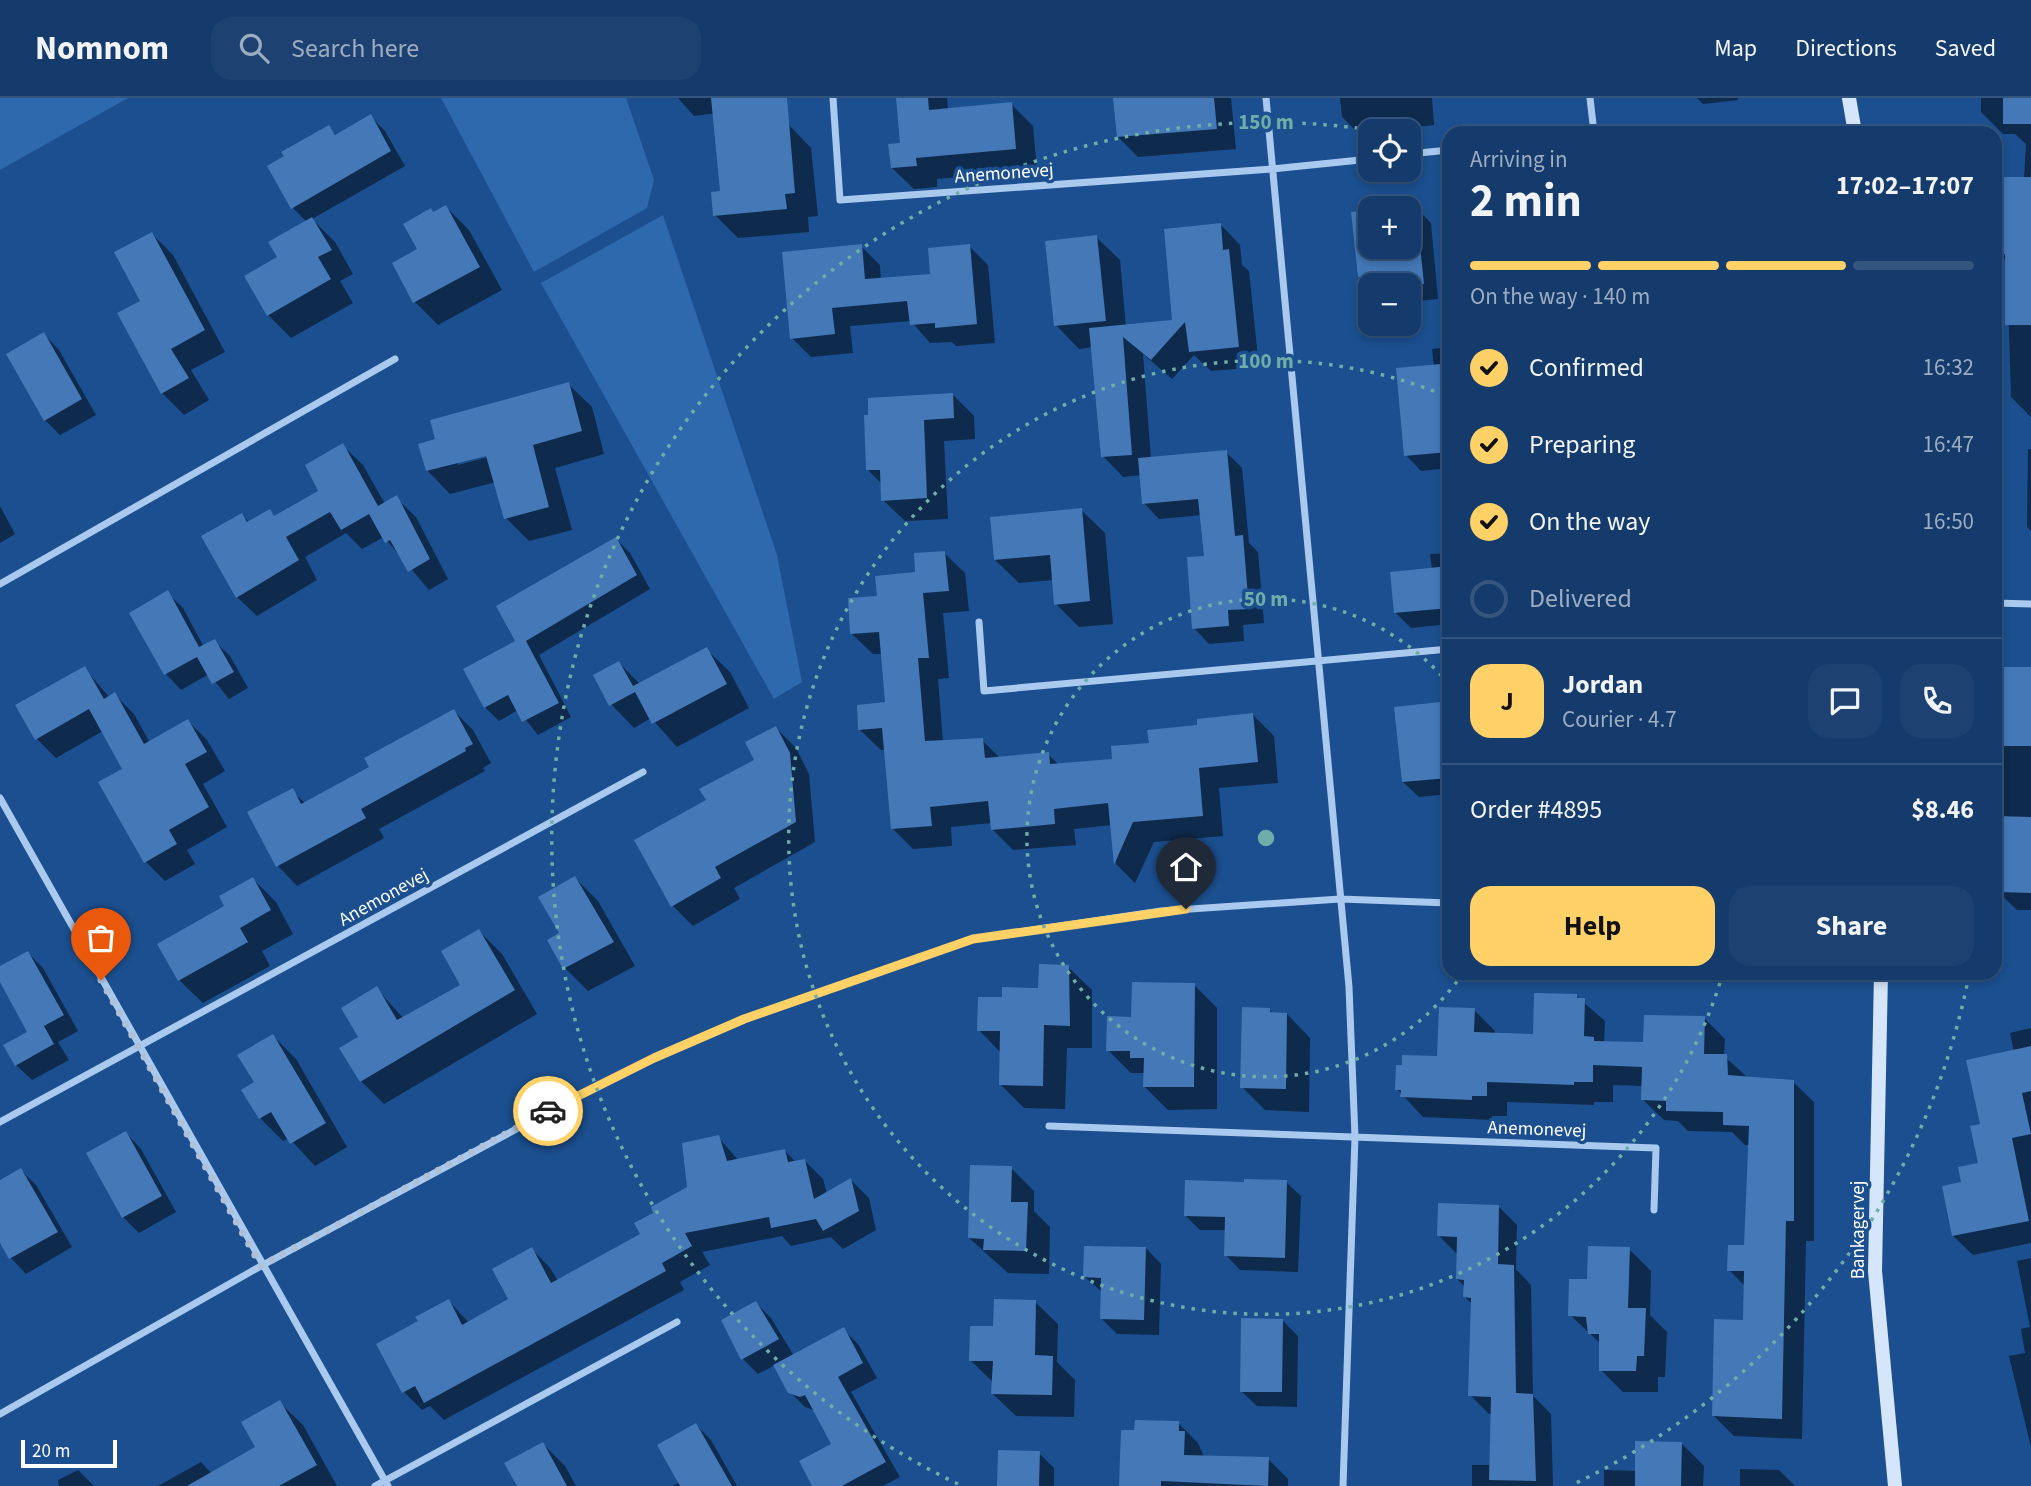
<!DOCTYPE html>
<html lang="en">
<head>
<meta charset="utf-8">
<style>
	body { margin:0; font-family:"Source Sans 3",sans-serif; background:#1d4271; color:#f1f3f6; height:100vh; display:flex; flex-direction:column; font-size:26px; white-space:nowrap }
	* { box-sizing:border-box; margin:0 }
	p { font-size:23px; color:#9dadc1 }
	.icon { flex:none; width:38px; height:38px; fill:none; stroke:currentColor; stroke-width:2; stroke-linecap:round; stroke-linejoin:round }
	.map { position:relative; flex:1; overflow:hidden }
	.details { position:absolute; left:1442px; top:28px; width:560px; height:854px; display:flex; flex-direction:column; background:#143b6b; border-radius:21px; box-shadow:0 4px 10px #0003,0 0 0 2px #33557e }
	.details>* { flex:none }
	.controls { position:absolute; left:1358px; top:21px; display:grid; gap:14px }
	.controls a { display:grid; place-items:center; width:63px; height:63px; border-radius:14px; background:#143b6b; box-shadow:0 4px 10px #0003,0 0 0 2px #33557e; font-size:35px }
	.scale { position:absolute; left:21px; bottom:18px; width:96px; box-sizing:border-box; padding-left:7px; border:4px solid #fff; border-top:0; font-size:19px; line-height:24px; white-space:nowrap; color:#fff; -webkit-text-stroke:5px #1b4f8f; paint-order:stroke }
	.pin { position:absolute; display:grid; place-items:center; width:60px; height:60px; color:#fff; margin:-72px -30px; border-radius:50% 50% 50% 0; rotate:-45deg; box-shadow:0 0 7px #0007 }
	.pin .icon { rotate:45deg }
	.courier { position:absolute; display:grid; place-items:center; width:70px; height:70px; margin:-35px; border:5px solid #ffd166; border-radius:50%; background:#fff; color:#222; box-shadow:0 2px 9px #0007 }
	.overview em { font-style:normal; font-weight:700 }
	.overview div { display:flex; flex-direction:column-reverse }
	.overview { display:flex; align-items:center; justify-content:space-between; height:119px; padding:0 28px }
	h1 { font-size:46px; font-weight:700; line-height:52px }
	.bar { display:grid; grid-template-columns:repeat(4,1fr); gap:10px 7px; align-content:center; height:84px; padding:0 28px }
	.bar i { height:9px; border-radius:5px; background:#33557e }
	.bar .current { background:#ffd166 }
	.bar p { grid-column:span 4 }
	.line { display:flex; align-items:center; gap:18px; padding:0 28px; border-top:2px solid #33557e }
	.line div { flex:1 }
	.round { display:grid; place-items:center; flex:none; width:74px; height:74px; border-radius:21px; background:#1d4271 }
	ol { padding:0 28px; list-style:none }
	li { display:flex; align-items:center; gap:21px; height:77px }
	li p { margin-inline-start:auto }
	li .icon { padding:7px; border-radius:50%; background:#ffd166; color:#111; stroke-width:4 }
	li:last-child { color:#9dadc1 }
	li i { width:38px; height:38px; border:4px solid #33557e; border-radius:50% }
	.primary-button { display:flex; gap:14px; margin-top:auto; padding:14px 28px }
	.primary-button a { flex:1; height:80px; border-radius:21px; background:#ffd166; color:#111; font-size:28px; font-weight:700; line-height:80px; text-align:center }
	.primary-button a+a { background:#1d4271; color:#f1f3f6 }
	header { display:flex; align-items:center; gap:42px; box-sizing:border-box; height:98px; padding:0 35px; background:#143b6b; border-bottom:2px solid #33557e }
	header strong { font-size:33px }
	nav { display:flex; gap:38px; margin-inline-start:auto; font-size:24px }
	.search { width:490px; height:63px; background:#1d4271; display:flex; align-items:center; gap:18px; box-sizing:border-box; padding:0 24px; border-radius:21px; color:#9dadc1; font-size:26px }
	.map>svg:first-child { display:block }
	.green { fill:#2e69ad }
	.shadow { fill:#0007; fill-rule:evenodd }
	.building { fill:#4478b7 }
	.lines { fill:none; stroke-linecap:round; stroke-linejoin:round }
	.street { stroke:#a9c9ee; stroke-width:7 }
	.secondary { stroke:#d6e6fa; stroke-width:14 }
	.done { stroke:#afc1d8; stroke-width:7; stroke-dasharray:0 12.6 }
	.route { stroke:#ffd166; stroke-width:9 }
	.ring { fill:none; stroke:#6fada8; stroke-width:3.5; stroke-dasharray:3.5 7 }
	.labels { text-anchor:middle; stroke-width:7; stroke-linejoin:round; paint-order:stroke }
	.street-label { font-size:19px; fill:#fff; stroke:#1b4f8f }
	.centre { fill:#6fada8; stroke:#1b4f8f; stroke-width:3.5 }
	.ring-label { font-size:21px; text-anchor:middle; font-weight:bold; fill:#6fada8; stroke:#1b4f8f; stroke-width:7; stroke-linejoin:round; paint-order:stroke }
</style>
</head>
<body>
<header>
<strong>Nomnom</strong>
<div class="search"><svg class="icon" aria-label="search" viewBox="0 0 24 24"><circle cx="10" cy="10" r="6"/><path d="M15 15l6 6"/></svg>Search here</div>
<nav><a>Map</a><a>Directions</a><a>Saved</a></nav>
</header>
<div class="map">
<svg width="2031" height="1388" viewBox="0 0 2031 1388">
	<rect width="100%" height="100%" fill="#1b4f8f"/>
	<path class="green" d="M0 0H128L0 72Z
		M441 0H626L654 82 647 110 534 174Z
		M663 117 777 457 802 584 774 601 541 185Z"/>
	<path class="shadow" d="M678 0H724L725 14 694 18Z
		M898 0H947L948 12 1011 6 1033 28 1037 72 937 81V89L914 91 892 70 902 47Z
		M1120 0H1231L1236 51 1138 59 1118 39Z
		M1340 0H1432L1434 27 1358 35 1342 19Z
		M1697 0H1738V2L1703 6Z
		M1981 0H2031V319L2011 299 2007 164 2000 156 2024 80 2026 46 2015 36H2003L1981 14Z
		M371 19 385 33 405 68 312 121 335 144 353 176 340 183 353 205 291 240 268 217 280 160 307 124 293 110 328 29 337 38Z
		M788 26 811 50 818 118 808 119 809 134 738 140 715 117 722 95Z
		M446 109 469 132 502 192 438 227 415 204 420 152 434 116Z
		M1415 109 1431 125 1438 201 1409 204V187L1370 189 1360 179 1357 149H1409L1407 110Z
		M1220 126 1240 147 1242 167 1249 173 1259 269 1211 273 1194 257 1172 281 1143 256 1151 361 1226 354 1242 370 1249 445 1258 454 1264 525 1243 527 1244 543 1209 546 1194 530 1206 459 1202 417 1159 421 1144 405 1141 377 1123 379 1103 358 1093 249 1079 251 1056 227 1096 139 1120 162 1126 229 1174 224Z
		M152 136 173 157 225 254 191 272 209 302 184 317 162 295 119 216 142 203Z
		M861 148 880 167 881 182 932 177 969 148 988 167 995 245 956 248 952 244 930 245 911 223 850 228 853 255 811 259 792 240Z
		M44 236 59 252 96 317 60 337 45 322Z
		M1449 249V370L1421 373 1406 357 1434 269 1432 251Z
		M568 286 592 309 604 356 555 370 572 432 529 443 506 420 496 384 450 396 427 372 437 342ZM494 354 495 357 458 367V363Z
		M953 297 974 318 975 341 944 343 948 421 905 423 883 402 882 386 868 372Z
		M343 348 363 367 385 406 396 400 416 419 448 481 429 492 384 439 362 451 346 435 305 459 317 482 257 518 237 499 242 417 249 424 269 413 275 419 321 393Z
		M2028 351H2031V433L2027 429Z
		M0 408 15 436 0 445Z
		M1081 412 1105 435 1113 526 1079 529 1056 506 1054 482 1019 485 995 462Z
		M616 441 630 455 650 491 539 557 571 619 538 637 518 612 499 623 485 609 517 544Z
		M944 455 965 475 969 513 943 515 949 580 938 581 943 644 982 642 1000 660 1048 656 1059 667 1113 663 1199 629 1253 617 1274 638 1278 685 1219 690 1223 738 1154 744 1135 785 1116 766 1112 727 1074 731 1076 747 1013 752 993 732 992 725 951 729 952 748 913 751 892 730 886 652H881L860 632 887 606 883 556H873L852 536 878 499Z
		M1449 455V526L1411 530 1395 514 1432 472 1430 456Z
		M167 495 183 510 204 549 214 543 230 558 248 590 229 601 209 576 181 592 166 576 131 515Z
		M706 551 730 574 749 610 677 649 651 620 634 630 611 606 619 565 640 586Z
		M85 571 110 600 115 597 134 616 150 645 188 623 207 642 225 673 203 686 227 729 187 752 195 766 165 783 146 764 101 685 124 671 103 633 56 660 37 641Z
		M2031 571V812H2017L1998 794 1999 754H1995V619Z
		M1440 606 1449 615V696L1419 699 1403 684Z
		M454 613 473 632 491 665 483 670 485 673 379 731 384 740 297 788 278 768 249 714 292 693 306 706 372 670Z
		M776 630 796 650 809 676 815 744 734 790 740 801 693 828 673 808 708 702 757 663Z
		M575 780 598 803 635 868 588 893 565 870 561 835Z
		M253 781 276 804 293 836 262 853 270 868 203 905 179 882 227 809Z
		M479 833 502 856 537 916 384 1006 361 983 360 939 377 891 404 921 462 887Z
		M28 855 43 870 78 933 58 944 69 962 32 982 16 967 30 934 0 881V870Z
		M1068 869 1092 892V950H1067L1065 1011 1024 1010 1001 987V955L979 932 1004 901 1039 891Z
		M1194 887 1217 910V1011L1168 1012 1145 989V975H1131L1108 952 1133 920Z
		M1576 898 1605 923 1604 945 1645 946 1704 920 1725 941 1724 958 1747 979 1793 984 1814 1004V1143H1806L1802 1341 1734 1338 1714 1318 1744 1224 1745 1188 1729 1172 1746 1149 1750 1047H1745L1732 1034 1688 1033 1678 1023 1664 1022 1643 1002 1644 988 1613 987V1004H1594V1007L1507 1004V1018H1492V1022L1423 1019 1397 991 1439 960 1474 912 1495 933V937L1535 938Z
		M1269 911 1274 916H1287L1310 940 1309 1014 1265 1012 1242 989Z
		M2031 930V1145L1973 1157 1953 1138 1963 1086 1980 1066 1982 1027 2014 954 2010 935Z
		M273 938 296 961 347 1049 315 1068 289 1040 283 1043 260 1020 256 985Z
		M126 1035 141 1051 176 1114 139 1135 123 1119Z
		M718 1039 738 1062 785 1053 796 1064 805 1063 823 1081 827 1096 851 1082 869 1100 876 1132 843 1151 831 1139 791 1148 782 1138 702 1154 710 1167 680 1184 684 1192 444 1322 430 1308 422 1312 404 1294 420 1223 449 1203 469 1225 511 1202 532 1151 550 1170 558 1183 643 1137 655 1115 689 1090Z
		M1011 1070 1034 1093V1113L1050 1129 1049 1176 1008 1175 969 1140Z
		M21 1072 36 1087 72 1149 26 1176 11 1160 0 1142V1084Z
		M1187 1084H1286L1301 1098 1298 1174 1240 1172 1226 1157 1227 1132H1200L1186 1118Z
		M1498 1108 1517 1127 1516 1171 1531 1187 1533 1298 1551 1316 1553 1388H1472V1367H1491L1493 1316H1489L1470 1297 1472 1206 1465 1199V1189L1457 1181 1458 1157 1439 1138Z
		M1146 1150 1161 1166 1159 1237 1117 1236 1101 1220 1102 1194 1085 1179Z
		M1629 1151 1651 1173 1650 1217 1667 1234 1665 1279H1658V1294H1623L1601 1272V1246L1570 1217 1589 1183Z
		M2031 1160V1349L2009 1258 2025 1255 2021 1231 2030 1229 2017 1163Z
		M1035 1204 1058 1226 1057 1264 1075 1282 1074 1319 1016 1318 993 1296 994 1285 970 1262 995 1230Z
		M756 1205 771 1220 794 1258 843 1231 858 1246 877 1280 851 1294 900 1379 883 1388H814L833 1347 816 1313 805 1309 790 1294 775 1267 758 1276 743 1261 724 1223Z
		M1283 1223 1298 1238 1297 1309 1257 1308 1241 1293Z
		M279 1304 303 1327 337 1388H158L201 1364 212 1376 258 1350Z
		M1178 1325 1198 1345 1204 1359 1268 1361 1288 1381V1388H1121L1136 1334Z
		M696 1327 711 1342 737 1388H673L680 1384Z
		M1681 1345 1704 1368 1703 1388H1604V1372L1637 1373Z
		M543 1346 565 1368 576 1388H519Z
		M1039 1355 1054 1370V1388H999Z
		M1740 1371 1779 1372 1795 1388H1740Z
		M78 1372 94 1388H59L58 1382Z"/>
	<path class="building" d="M711 0H787L795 95 785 96 787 111 713 118 711 94 720 93Z
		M896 0H928L929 12 1012 4 1016 51 916 60 917 68 891 70 888 46 900 45Z
		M1113 0H1214L1217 31 1117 39Z
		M2003 0H2031V26H2003Z
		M371 16 391 53 291 111 267 68 284 58 281 54 329 27 335 37Z
		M2001 79H2031V227H2005V156L1998 157Z
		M446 107 480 169 413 205 392 165 417 151 403 126 431 110 433 114Z
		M1416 108 1424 186 1383 187V177L1358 179 1351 114 1370 112V149H1409V110H1389Z
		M312 119 332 152 318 159 331 181 267 218 244 178 277 159 268 144Z
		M1221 125 1223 152 1229 151 1239 249 1189 254 1185 224 1151 262 1123 239 1132 357 1101 359 1089 230 1172 222 1164 131Z
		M152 134 205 232 171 251 189 280 161 296 117 215 140 203 114 154Z
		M1097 137 1106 223 1054 228 1045 143Z
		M862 146 865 181 930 176 928 150 970 146 977 226 935 230V225L910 227 907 203 832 210 835 236 790 241 782 154Z
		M44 234 82 301 44 323 6 256Z
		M1441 266 1449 354 1404 358 1396 270Z
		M569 284 582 333 533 347 549 409 504 421 486 358 426 373 418 346 435 341 430 322Z
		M953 295 954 320 924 322 927 400 881 403 880 372H866L864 317H868V300Z
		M343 345 378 408 397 397 430 461 408 474 390 442 385 445 369 416 341 432 330 414 286 439 299 462 236 500 201 438 242 415 247 424 270 411 274 418 318 393 305 367Z
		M1227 352 1235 438 1243 437 1249 511 1228 512 1229 528 1192 531 1187 459 1204 458 1198 401 1142 406 1138 360Z
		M1082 410 1090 503 1054 507 1050 457 994 462 990 419Z
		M616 439 637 477 526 543 559 605 522 624 508 597 484 610 463 571 515 543 496 508Z
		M945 453 949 493 923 495 929 560H918L925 643 983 640 985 660 1049 654 1050 666 1112 661 1111 648 1149 645 1147 632 1197 627V621L1253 615 1258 664 1199 670 1203 718 1133 724 1114 767 1108 705 1054 711 1055 726 991 732 988 703 930 709 932 728 891 731 882 630 858 632 857 607 885 604 879 534 850 536 848 500 877 498 875 478 915 474 914 455Z
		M1449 468V510L1394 515 1390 474Z
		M168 492 199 549 215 541 234 574 212 586 197 559 164 577 129 515Z
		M707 549 727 586 652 626 635 594 609 608 593 577 619 563 633 588Z
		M85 568 104 601 115 594 144 646 188 621 207 654 185 666 209 709 169 732 177 746 144 765 98 684 122 671 89 611 35 642 15 607Z
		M1996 569H2031V648H1995Z
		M1440 604 1444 638 1449 637V680L1402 684 1394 609Z
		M454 611 473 646 465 650 466 653 361 711 366 720 276 769 247 714 293 690 301 706 369 669 364 660Z
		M776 628 790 655 796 724 715 769 721 780 671 809 634 742 706 702 699 691 754 662 745 644Z
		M1997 718 2031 719V795L1997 794Z
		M575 778 614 844 563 871 547 842 559 835 538 799Z
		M253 779 271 812 240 830 248 844 178 883 157 846 224 808 219 798Z
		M479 831 515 892 360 984 339 950 358 939 341 910 377 888 397 922 460 887 441 853Z
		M28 853 64 917 44 928 54 946 15 968 3 947 27 934 0 884V868Z
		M1039 866 1069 867 1070 928 1044 927 1043 988 999 987 1000 933H977L978 899H1002V889L1038 890Z
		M1132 884 1195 885 1194 989H1143L1144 960H1130V953H1106L1107 918 1131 919Z
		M1534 895 1577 896V900H1585L1584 938 1594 939V943L1643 944 1644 917 1705 918 1704 956H1727L1728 977 1794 982V1123H1786L1782 1321 1712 1318 1714 1221 1743 1222 1744 1173H1727L1728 1147H1744L1749 1028 1723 1027V1014L1666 1013V1003L1641 1002 1642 969 1593 967V984H1574V987L1487 984V998H1472V1002L1400 999 1401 992H1395L1396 967H1402V957L1437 958 1439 909 1475 910 1474 934 1533 936Z
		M1242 909 1270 910V914L1287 915 1286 991 1240 990Z
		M273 936 326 1025 290 1046 271 1014 259 1021 241 992 254 984 237 957Z
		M2031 948V993L2022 995 2031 1036 2012 1040 2029 1123 1952 1138 1942 1088 1961 1084 1958 1069 1978 1065 1970 1028 1980 1026 1966 962Z
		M126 1033 162 1098 122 1120 86 1055Z
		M719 1037 727 1063 785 1051 788 1064 805 1061 814 1101 851 1080 859 1113 823 1133 816 1121 771 1130 769 1119 685 1135 692 1148 662 1165 666 1173 424 1305 415 1288 402 1295 376 1246 418 1223 415 1219 449 1201 462 1227 508 1201 492 1171 532 1149 551 1185 640 1136 634 1125 653 1115 651 1109 687 1089 682 1045Z
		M970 1067 1012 1068 1011 1104H1028L1026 1153 983 1152 984 1141 968 1140Z
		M21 1070 58 1134 9 1161 0 1145V1082Z
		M1244 1081 1287 1082 1285 1160 1224 1158 1225 1119 1184 1118 1185 1082 1244 1084Z
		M1438 1105 1499 1107 1498 1166 1514 1167 1516 1295 1533 1296 1536 1383 1489 1382 1491 1299 1468 1298 1471 1200 1463 1199 1464 1182 1456 1181 1457 1139 1437 1138Z
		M1084 1148 1146 1149 1144 1222 1100 1221 1101 1180 1083 1179Z
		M1588 1148 1630 1149 1628 1210H1646L1644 1258H1637L1636 1273H1599V1236H1588L1586 1219 1568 1218 1569 1181H1587Z
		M994 1201 1036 1202 1035 1257 1053 1258 1052 1297 991 1296 993 1263H969L970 1228H993Z
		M756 1203 779 1241 741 1262 721 1222Z
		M1241 1220 1283 1221 1282 1294H1240Z
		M844 1229 863 1265 838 1279 886 1364 842 1388H812L799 1363 831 1346 805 1297 800 1299 788 1295 773 1267Z
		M280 1302 317 1367 279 1388H187L255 1349 241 1324Z
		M1135 1322 1179 1323V1333H1185L1184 1357 1269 1359 1268 1388 1161 1383V1388H1119L1121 1332H1134Z
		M696 1325 732 1388H680L657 1347Z
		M1635 1343 1682 1344 1681 1388H1635Z
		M543 1344 567 1388H517L504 1365Z
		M998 1352 1040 1353 1039 1388H997Z"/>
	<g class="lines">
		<path class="street" d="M833 0 840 102 1272 71 1370 61
			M1266 0 1349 889 1355 1039 1343 1388
			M1590 0 1594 35
			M1409 56 1449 52
			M0 486 395 261
			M1995 505 2031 506
			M979 524 984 593 1449 551
			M0 700 388 1388
			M0 1024 643 674
			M1049 1028 1656 1050 1654 1112
			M0 1316 261 1168 552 1012 654 960 745 921 973 841 1161 813 1340 801 1449 805
			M375 1388 677 1224"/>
		<path class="secondary" d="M1849 0 1855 35
			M1881 875 1875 1173 1895 1388"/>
	</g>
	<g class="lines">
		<path class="done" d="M101 882 261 1168 548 1013"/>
		<path class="route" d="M548 1013 654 960 744 921 973 841 1186 811"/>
	</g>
	<g class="ring">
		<path d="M1463 875A239 239 0 1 1 1448 585"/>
		<path d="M1723 875A477 477 0 1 1 1449 299"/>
		<path d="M1969 877A716 716 0 0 1 1574 1386M958 1386A716 716 0 0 1 1378 33"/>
	</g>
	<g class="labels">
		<g class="street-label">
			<text transform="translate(1004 74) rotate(-4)" y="7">Anemonevej</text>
			<text transform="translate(383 798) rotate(-29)" y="7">Anemonevej</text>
			<text transform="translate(1537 1030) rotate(2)" y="7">Anemonevej</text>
			<text transform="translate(1857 1132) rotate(-90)" y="7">Bankagervej</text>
		</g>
	</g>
	<circle cx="1266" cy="740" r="10" class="centre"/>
	<g class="ring-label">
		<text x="1266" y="31">150 m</text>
		<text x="1266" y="270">100 m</text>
		<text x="1266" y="508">50 m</text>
	</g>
</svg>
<div class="controls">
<a><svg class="icon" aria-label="locate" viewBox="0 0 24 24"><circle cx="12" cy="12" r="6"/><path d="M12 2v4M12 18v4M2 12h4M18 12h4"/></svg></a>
<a>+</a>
<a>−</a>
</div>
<div class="scale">20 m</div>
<div class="pin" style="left:101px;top:882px;background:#ea580c"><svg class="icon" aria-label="bag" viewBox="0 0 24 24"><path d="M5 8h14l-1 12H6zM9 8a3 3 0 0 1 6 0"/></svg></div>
<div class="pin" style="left:1186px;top:811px;background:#1f2937"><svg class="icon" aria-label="home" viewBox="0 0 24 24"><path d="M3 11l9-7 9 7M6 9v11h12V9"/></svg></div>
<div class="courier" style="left:548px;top:1013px"><svg class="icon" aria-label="car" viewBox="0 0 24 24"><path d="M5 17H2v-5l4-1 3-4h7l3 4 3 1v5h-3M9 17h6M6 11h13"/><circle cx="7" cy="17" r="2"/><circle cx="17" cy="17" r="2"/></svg></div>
<section class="details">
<div class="overview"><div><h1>2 min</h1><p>Arriving in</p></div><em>17:02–17:07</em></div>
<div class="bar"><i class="current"></i><i class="current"></i><i class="current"></i><i></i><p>On the way · 140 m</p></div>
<ol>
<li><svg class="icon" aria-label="check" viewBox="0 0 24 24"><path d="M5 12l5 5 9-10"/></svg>Confirmed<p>16:32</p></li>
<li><svg class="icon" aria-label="check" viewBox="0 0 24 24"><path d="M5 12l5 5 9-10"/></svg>Preparing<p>16:47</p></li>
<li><svg class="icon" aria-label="check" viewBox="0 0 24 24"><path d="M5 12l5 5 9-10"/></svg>On the way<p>16:50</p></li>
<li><i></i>Delivered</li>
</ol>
<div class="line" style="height:126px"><b class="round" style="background:#ffd166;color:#111">J</b><div><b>Jordan</b><p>Courier · 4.7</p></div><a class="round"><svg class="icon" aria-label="chat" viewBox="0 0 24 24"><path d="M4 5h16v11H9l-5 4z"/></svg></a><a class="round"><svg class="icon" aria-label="phone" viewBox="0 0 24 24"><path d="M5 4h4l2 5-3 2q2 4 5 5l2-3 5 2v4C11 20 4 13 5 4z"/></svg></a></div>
<div class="line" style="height:91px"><div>Order #4895</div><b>$8.46</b></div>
<div class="primary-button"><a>Help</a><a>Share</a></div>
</section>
</div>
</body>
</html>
